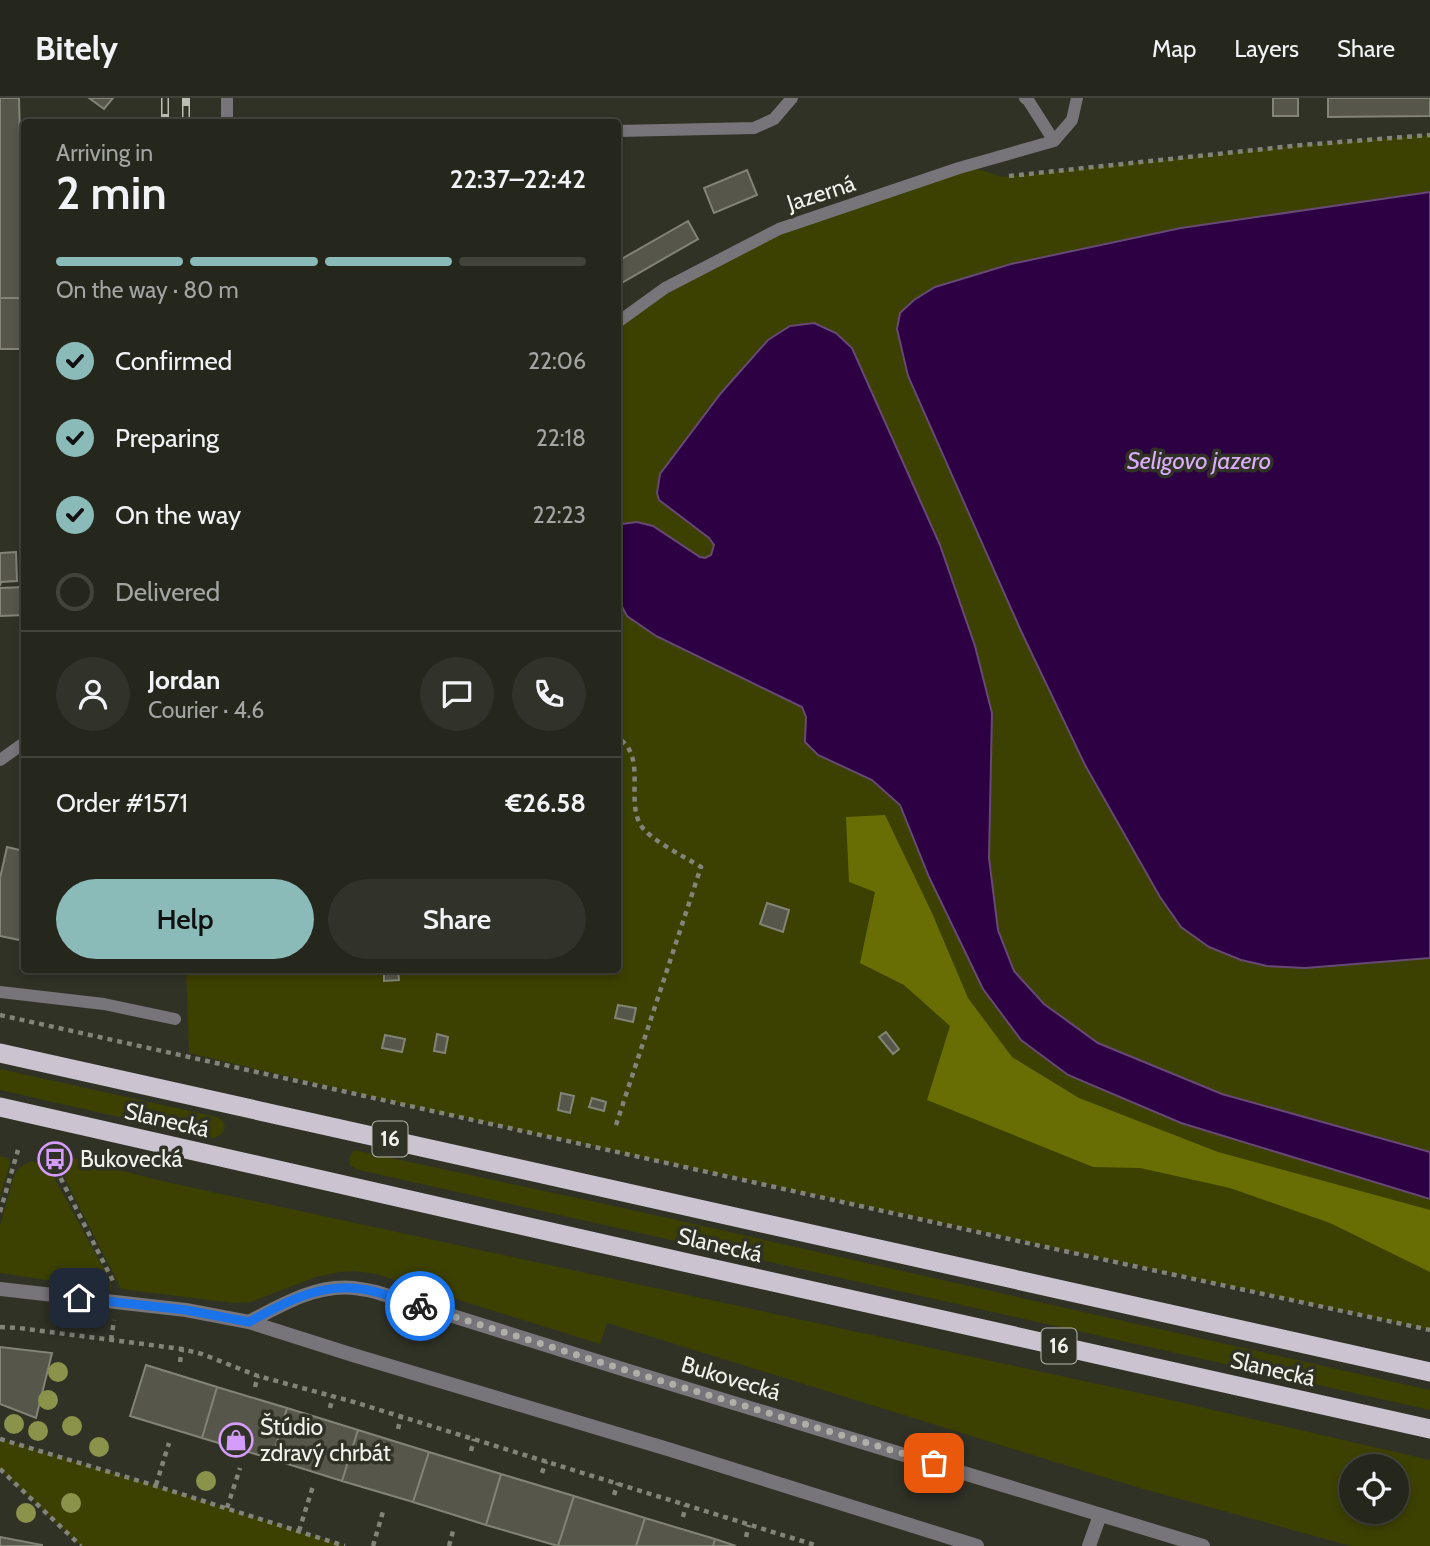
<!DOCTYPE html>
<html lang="en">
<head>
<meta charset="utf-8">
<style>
	body { margin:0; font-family:Cabin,sans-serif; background:#313229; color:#f1f3f6; height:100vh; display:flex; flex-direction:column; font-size:26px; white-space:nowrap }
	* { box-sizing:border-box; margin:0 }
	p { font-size:23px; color:#a3a5a3 }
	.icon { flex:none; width:38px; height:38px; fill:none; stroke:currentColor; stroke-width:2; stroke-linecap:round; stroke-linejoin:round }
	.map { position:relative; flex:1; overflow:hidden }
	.details { position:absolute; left:21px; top:21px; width:600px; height:854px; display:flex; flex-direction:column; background:#25261c; border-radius:7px; box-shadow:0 4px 10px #0003,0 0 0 2px #42433b }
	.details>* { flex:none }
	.fabs { position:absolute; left:1339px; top:1356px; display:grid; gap:14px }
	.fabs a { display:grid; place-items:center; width:70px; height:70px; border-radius:50%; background:#25261c; box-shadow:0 4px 10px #0003,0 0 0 2px #42433b; font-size:35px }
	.pin { position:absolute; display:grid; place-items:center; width:60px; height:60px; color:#fff; margin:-30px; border-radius:14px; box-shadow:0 4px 10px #0006 }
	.courier { position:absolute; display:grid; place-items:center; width:70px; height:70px; margin:-35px; border:5px solid #1a73e8; border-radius:50%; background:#fff; color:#222; box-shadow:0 2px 9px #0007 }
	.summary em { font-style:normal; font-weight:600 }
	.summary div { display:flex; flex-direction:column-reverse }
	.summary { display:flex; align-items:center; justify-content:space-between; height:119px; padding:0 35px }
	h1 { font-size:46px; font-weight:600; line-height:52px }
	.bar { display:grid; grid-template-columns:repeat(4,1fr); gap:10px 7px; align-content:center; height:84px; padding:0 35px }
	.bar i { height:9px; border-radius:5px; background:#42433b }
	.bar .current { background:#8bbbb9 }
	.bar p { grid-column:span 4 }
	.line { display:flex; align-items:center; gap:18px; padding:0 35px; border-top:2px solid #42433b }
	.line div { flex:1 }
	.round { display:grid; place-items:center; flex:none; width:74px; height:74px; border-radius:37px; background:#313229 }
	ol { padding:0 35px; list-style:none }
	li { display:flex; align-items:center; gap:21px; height:77px }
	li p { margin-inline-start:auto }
	li .icon { padding:7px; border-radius:50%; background:#8bbbb9; color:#111; stroke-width:4 }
	li:last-child { color:#a3a5a3 }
	li i { width:38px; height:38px; border:4px solid #42433b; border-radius:50% }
	.button { display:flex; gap:14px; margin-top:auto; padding:14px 35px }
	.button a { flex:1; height:80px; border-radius:42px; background:#8bbbb9; color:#111; font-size:28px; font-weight:600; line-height:80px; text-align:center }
	.button a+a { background:#313229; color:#f1f3f6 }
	header { display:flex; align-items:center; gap:42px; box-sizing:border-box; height:98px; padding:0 35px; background:#25261c; border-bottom:2px solid #42433b }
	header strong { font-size:33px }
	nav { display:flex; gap:38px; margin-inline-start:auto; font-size:24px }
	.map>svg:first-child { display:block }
	.green { fill:#3c4001; fill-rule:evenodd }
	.forest { fill:#686e03 }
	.water { fill:#2c0042; stroke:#674975; stroke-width:2 }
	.building { fill:#56574a; stroke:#828476; stroke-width:2 }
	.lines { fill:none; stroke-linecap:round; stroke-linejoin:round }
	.path { stroke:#828379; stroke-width:4.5; stroke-dasharray:5 5; stroke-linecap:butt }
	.service { stroke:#77747a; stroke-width:12 }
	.minor { stroke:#77747a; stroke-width:14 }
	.trunk { stroke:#cbc4d0; stroke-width:19 }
	.rail-casing { stroke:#bcbdb5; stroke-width:8 }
	.rail { stroke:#313226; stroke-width:5; stroke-dasharray:16; stroke-linecap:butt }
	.tree { fill:#8b924a }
	.done { stroke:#aeafa6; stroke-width:7; stroke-dasharray:0 12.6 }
	.route { stroke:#1a73e8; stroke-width:9 }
	.labels { text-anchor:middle; stroke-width:7; stroke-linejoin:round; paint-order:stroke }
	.shield { fill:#313226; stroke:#b7b8b0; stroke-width:2 }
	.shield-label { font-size:21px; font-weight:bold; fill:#f1f2eb }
	.street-label { font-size:23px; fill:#f1f2eb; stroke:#313226 }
	.poi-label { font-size:23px; fill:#f1f2eb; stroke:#313226; text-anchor:start }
	.water-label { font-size:24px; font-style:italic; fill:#d9adfa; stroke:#313226 }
</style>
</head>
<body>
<header>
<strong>Bitely</strong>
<nav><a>Map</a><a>Layers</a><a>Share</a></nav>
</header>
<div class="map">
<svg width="1430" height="1448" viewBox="0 0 1430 1448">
	<rect width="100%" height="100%" fill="#313226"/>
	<path class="green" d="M1430 37V93L1181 130 908 278 1021 533 1085 667 1391 863 1430 860V1232L415 1009 189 955 186 872H618V224L773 134 968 68 1003 79 1302 47Z
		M0 971 217 1019C230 1025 225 1039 211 1040L0 992Z
		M354 1052 605 1106 1430 1292V1312L359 1072C352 1069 349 1068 349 1060Z
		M0 1058 8 1060 10 1066 0 1099Z
		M73 1060 162 1083 1153 1298 1430 1362V1448H1351L1136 1389 607 1225 600 1246 376 1176 355 1173 340 1174 316 1179 251 1204 233 1205 121 1191 65 1081 66 1062ZM1351 1368H1396V1414H1351Z
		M32 1063 46 1067 50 1072 110 1182 112 1192 0 1175V1128L14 1077 20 1069Z
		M0 1341 156 1388 345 1448H81L0 1371Z"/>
	<path class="forest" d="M885 717 932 815 968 900 1012 959 1079 1000 1218 1054 1430 1112V1174L1330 1125 1230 1090 1140 1070 1093 1069 927 1002 950 928 904 887 860 865 875 794 849 784 846 719Z"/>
	<path class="water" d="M1430 94V860L1305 870 1267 868 1241 862 1209 849 1181 829 1160 799 1085 667 1021 533 908 278 897 231 900 215 914 202 935 189 1011 166 1181 130Z
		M814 225 836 235 852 250 940 447 975 548 992 615 989 760 998 832 1014 873 1044 906 1098 945 1222 996 1430 1054V1101L1181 1025 1068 977 1021 942 983 891 929 779 900 707 872 682 818 657 805 644 806 619 802 609 656 538 627 518 618 501V433L622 426 637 424 653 428 700 459 705 460 711 457 714 447 709 440 659 402 657 395 660 376 721 295 768 242 790 228Z"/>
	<path class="building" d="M0 0H19L24 200H0Z
		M89 0H113L104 11Z
		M1273 0H1298V18H1273Z
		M1328 0H1430V18L1328 19Z
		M747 72 757 97 714 115 704 90Z
		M688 123 698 141 618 187V163Z
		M0 200H24V251H0Z
		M16 454 17 483 1 484 0 488V455Z
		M24 489V517L0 518V490Z
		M7 749 24 753V843L0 838V780Z
		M767 805 789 812 783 834 760 826Z
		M384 872H398L399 882 384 883Z
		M618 907 636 910 633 924 615 920Z
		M886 934 899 951 893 956 879 939Z
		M437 936 448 939 445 955 434 953Z
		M385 937 405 941 402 954 382 950Z
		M561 995 574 998 570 1015 558 1012Z
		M592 1000 606 1004 604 1013 589 1009Z
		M0 1249 52 1255 36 1320 0 1306Z
		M146 1267 217 1289 202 1340 130 1318Z
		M217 1289 287 1310 272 1361 202 1340Z
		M287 1310 358 1332 342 1383 272 1361Z
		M358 1332 429 1354 413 1404 342 1383Z
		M429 1354 501 1376 486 1427 413 1404Z
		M501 1376 574 1398 558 1448 486 1427Z
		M574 1398 645 1420 636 1448H558Z
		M645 1420 715 1441 713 1448H636Z
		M0 1439 42 1447V1448H0Z
		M715 1441 736 1448H713Z"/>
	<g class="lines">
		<path class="path" d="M1009 78 1302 47 1430 37
			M0 917 1018 1143 1430 1232
			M616 1027 701 769C685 759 648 741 640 726 626 700 647 658 618 640
			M55 1061 58 1075 113 1183
			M0 1114 18 1052
			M0 1229 19 1230 182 1251 202 1256 258 1278 354 1304 818 1448
			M111 1242 114 1222
			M180 1264 182 1251
			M255 1289 258 1278
			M330 1310 333 1298
			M398 1331 401 1319
			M0 1341 156 1388 345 1448
			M471 1353 474 1341
			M0 1371 81 1448
			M542 1375 546 1363
			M156 1387 169 1345
			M614 1397 618 1385
			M227 1410 240 1370
			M683 1419 686 1407
			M299 1433 313 1388
			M746 1439 749 1427
			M373 1448 384 1410
			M449 1448 453 1433"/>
		<path class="service" d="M227 0V24
			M1025 0 1028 2 1054 43
			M618 33 754 30 774 21 792 0
			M1054 43 1072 22 1077 0
			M618 224 665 190 779 131 959 70 1054 43
			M0 662 24 645
			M0 894 104 906 175 921"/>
		<path class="minor" d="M0 1191 186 1212 249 1224 353 1257 671 1352 977 1448
			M249 1224C281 1207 316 1186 354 1190 361 1191 369 1192 376 1194L632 1274 1203 1448
			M1089 1448 1100 1417"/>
		<path class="trunk" d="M0 955 1430 1274
			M0 1009 688 1165 1430 1331"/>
		<defs>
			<path id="rail" d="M165 0V24
				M186 24V0"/>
		</defs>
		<use href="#rail" class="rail-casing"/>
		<use href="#rail" class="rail"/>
	</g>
	<g class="tree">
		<circle cx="58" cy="1274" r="10"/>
		<circle cx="48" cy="1302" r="10"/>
		<circle cx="14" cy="1326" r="10"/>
		<circle cx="72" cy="1328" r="10"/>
		<circle cx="38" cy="1333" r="10"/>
		<circle cx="99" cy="1349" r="10"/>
		<circle cx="206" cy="1383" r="10"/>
		<circle cx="71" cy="1405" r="10"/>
		<circle cx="26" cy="1415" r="10"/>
	</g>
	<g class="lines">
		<path class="done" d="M420 1208 632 1274 934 1365"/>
		<path class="route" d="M79 1200 186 1212 249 1224C280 1207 314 1188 351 1190 375 1191 398 1201 420 1208"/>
	</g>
	<defs>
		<symbol id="bus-ring" viewBox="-11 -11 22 22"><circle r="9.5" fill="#313226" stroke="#d49cfb" stroke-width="1.5"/><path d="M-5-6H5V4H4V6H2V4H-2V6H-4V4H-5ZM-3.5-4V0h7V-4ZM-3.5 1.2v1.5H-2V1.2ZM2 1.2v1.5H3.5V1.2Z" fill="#d49cfb"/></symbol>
		<symbol id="shop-ring" viewBox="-11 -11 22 22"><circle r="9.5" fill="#313226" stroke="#d49cfb" stroke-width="1.5"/><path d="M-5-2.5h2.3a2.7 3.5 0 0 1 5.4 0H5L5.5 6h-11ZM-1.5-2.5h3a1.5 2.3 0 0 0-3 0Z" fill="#d49cfb"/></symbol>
	</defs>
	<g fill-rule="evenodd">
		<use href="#bus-ring" x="36" y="1042" width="38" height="38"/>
		<use href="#shop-ring" x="217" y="1323" width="38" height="38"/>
	</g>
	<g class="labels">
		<g class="shield">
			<rect x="372.5" y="1023.5" width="35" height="35" rx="5"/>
			<rect x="1041.5" y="1230.5" width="35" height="35" rx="5"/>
		</g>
		<g class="shield-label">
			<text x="390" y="1048">16</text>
			<text x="1059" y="1255">16</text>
		</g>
		<g class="street-label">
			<text transform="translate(821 95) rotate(-18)" y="8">Jazerná</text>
			<text transform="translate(167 1022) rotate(13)" y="8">Slanecká</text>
			<text transform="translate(720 1147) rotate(13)" y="8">Slanecká</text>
			<text transform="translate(1273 1271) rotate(13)" y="8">Slanecká</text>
			<text transform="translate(731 1280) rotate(17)" y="8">Bukovecká</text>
		</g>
		<g class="poi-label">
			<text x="80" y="1069">Bukovecká</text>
			<text x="260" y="1337">Štúdio<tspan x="260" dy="26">zdravý chrbát</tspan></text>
		</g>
		<g class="water-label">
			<text x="1199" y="371">Seligovo jazero</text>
		</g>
	</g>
</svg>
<div class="fabs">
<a><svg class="icon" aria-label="locate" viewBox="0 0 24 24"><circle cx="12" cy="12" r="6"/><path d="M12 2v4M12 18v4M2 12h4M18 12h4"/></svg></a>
</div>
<div class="pin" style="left:934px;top:1365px;background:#ea580c"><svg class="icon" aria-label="bag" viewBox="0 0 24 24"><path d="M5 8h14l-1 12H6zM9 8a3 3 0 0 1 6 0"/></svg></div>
<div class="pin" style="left:79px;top:1200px;background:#1f2937"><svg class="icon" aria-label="home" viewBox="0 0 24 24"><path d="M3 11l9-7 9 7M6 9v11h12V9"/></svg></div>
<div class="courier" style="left:420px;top:1208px"><svg class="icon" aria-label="bike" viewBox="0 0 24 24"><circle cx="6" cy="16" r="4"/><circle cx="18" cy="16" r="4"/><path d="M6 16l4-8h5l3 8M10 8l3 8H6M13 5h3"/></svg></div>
<section class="details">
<div class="summary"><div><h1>2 min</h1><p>Arriving in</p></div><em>22:37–22:42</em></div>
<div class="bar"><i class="current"></i><i class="current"></i><i class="current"></i><i></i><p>On the way · 80 m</p></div>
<ol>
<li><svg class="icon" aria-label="check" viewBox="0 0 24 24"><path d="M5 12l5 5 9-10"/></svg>Confirmed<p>22:06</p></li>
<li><svg class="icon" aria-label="check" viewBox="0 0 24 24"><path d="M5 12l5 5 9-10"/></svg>Preparing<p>22:18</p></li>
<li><svg class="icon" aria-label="check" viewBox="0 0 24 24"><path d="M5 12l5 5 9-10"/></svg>On the way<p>22:23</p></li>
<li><i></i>Delivered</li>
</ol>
<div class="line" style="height:126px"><a class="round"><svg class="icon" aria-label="person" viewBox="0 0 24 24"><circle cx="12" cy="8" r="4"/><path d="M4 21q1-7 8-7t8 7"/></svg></a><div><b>Jordan</b><p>Courier · 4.6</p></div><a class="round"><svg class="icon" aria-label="chat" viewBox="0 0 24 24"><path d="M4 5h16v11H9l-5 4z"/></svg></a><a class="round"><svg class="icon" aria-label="phone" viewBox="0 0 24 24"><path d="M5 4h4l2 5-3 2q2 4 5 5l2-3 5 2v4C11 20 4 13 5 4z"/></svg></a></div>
<div class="line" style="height:91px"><div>Order #1571</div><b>€26.58</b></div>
<div class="button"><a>Help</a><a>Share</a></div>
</section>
</div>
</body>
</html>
